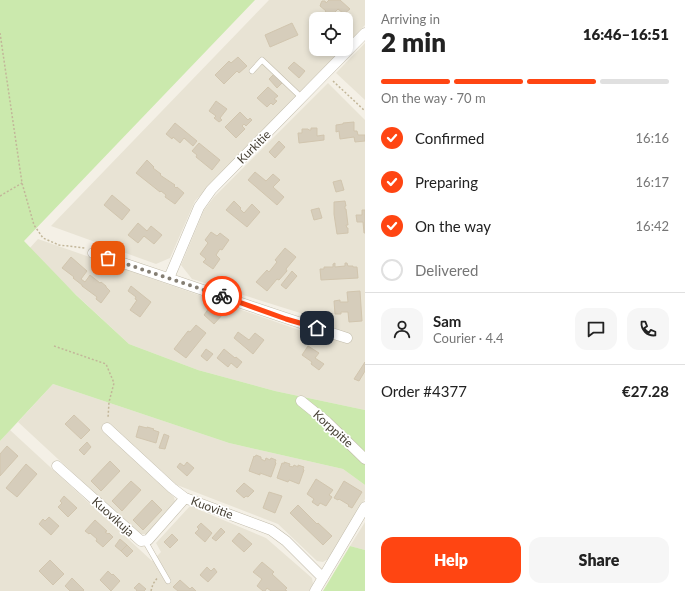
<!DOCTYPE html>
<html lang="en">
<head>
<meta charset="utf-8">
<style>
	body { margin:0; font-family:Lato,sans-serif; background:#f6f6f6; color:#222; height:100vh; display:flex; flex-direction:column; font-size:15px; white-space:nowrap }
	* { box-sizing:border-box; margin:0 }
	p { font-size:13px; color:#767676 }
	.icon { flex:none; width:22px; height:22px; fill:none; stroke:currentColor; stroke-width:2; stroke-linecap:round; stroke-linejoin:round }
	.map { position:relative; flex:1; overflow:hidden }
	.panel { display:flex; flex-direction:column; background:#fff; width:320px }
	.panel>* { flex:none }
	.fabs { position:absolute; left:309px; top:12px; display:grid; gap:8px }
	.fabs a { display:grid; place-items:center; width:44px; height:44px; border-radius:8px; background:#fff; box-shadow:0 2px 6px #0003; font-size:20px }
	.pin { position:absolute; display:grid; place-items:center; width:34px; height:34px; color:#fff; margin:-17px; border-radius:8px; box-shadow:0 2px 6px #0006 }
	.courier { position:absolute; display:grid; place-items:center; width:40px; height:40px; margin:-20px; border:3px solid #ff4512; border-radius:50%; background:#fff; color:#222; box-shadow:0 1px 5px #0007 }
	.headline em { font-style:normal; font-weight:800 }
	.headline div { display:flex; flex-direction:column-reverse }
	.headline { display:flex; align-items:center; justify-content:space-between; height:68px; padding:0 16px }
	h1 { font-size:26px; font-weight:800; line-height:30px }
	.bar { display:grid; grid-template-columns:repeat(4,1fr); gap:6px 4px; align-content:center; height:48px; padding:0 16px }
	.bar i { height:5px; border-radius:3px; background:#e0e0e0 }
	.bar .active { background:#ff4512 }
	.bar p { grid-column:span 4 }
	.line { display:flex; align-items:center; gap:10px; padding:0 16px; border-top:1px solid #e0e0e0 }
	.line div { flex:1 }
	.round { display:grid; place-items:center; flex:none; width:42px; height:42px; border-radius:12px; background:#f6f6f6 }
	ol { padding:0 16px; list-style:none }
	li { display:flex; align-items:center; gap:12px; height:44px }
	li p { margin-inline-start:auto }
	li .icon { padding:4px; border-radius:50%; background:#ff4512; color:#fff; stroke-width:4 }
	li:last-child { color:#767676 }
	li i { width:22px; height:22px; border:2px solid #e0e0e0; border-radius:50% }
	.action { display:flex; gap:8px; margin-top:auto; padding:8px 16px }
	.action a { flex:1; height:46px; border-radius:12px; background:#ff4512; color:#fff; font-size:16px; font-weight:800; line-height:46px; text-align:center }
	.action a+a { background:#f6f6f6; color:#222 }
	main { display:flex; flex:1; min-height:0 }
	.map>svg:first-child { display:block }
	.residential { fill:#e8e3d4 }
	.green { fill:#cbe9ad }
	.building { fill:#d6cdbb; stroke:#d1c5ae }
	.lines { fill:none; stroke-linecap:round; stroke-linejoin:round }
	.lane-casing { stroke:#c2bcab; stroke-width:6 }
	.street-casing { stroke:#c2bcab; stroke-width:11 }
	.path { stroke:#c2b699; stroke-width:1.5; stroke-dasharray:2 2; stroke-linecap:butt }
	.lane { stroke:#fff; stroke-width:5 }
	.street { stroke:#fff; stroke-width:10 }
	.done { stroke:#847e73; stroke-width:4; stroke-dasharray:0 7.2 }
	.route { stroke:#ff4512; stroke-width:5 }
	.labels { text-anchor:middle; stroke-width:3.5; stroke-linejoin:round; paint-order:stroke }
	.street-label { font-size:12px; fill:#474135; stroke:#fff }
</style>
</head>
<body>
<main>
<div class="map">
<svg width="365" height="591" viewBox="0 0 365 591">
	<rect width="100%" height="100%" fill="#f4f0e6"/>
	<path class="residential" d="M269 0H365V25L346 45V19H316V49H342L195 201 170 258 156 264 51 226Z
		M365 43V100L336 73Z
		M328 83 365 120V410L275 391 198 370 129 344 28 250 38 239 325 339 329 322 192 279 181 265 204 210 214 197Z
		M53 384 229 443 343 469 365 485V499L328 559 323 562 317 561 278 524 177 485 155 465 148 473 174 497 175 502 149 534H139L18 422Z
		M10 430 152 561 161 552 156 543 190 506 266 538 312 578 313 584 309 591H0V441Z
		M365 522V550L350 546Z"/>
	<path class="green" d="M0 0H255L24 241 76 295 129 344 198 370 275 391 365 410V485L343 469 229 443 53 384 0 441Z
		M350 546 365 550V591H323Z"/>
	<path class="building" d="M329 0H340L350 9 344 14 338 9 334 13V14L333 16H331L328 19H326L322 16 326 11 320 6 321 3 322 1H325L326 3Z
		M292 23 298 35 270 47 265 35Z
		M238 57 247 66 239 73 237 71 224 84 215 75 229 61 231 63Z
		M294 62 305 71 299 78 288 68Z
		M275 73 283 82 277 88 269 79Z
		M268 87 278 96 274 99 277 101 273 105 271 103 267 107 257 98Z
		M216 101 227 109 220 118 222 120 219 122 214 118 216 116 209 111Z
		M240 112 248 120 250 118 252 120 246 126 244 124 242 126 245 129 236 138 225 127Z
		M354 122V131H357L358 135H365V141L355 142 354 137 340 139 339 131 336 132V125L343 124V123Z
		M175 123 197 141 193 146 184 138 180 143 173 137 172 139 166 134Z
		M311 128H317V136L324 135V140L299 143 298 133H302V129H308L309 130H311Z
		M279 141 285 147 275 158 269 152Z
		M199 143 220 160 212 170 196 157 197 155 192 151Z
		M147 160 154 167 153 168 161 174 160 175 175 185 174 186 176 188 177 187 184 193 175 204 165 197 166 195 161 191 160 192 136 173Z
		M255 172 266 181 273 174 280 180 273 187 284 197 277 205 248 180Z
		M341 180 344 190 336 192 333 182Z
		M112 195 130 210 122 220 104 205Z
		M234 201 241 208 240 209 244 213 252 204 260 212 247 227 226 210Z
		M345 201 346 206H345V209H346L348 225H346L347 228H348V233L337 234 334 214V202Z
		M319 208 322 218 314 220 311 210Z
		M362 210H365V233H364L363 222H357L356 215H362Z
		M138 223 147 231 151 226 162 235 154 244 144 236 138 243 128 235Z
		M211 232 217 236 220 233 229 240 222 250 220 249 216 255 220 259 213 269 203 262 206 259 200 254 208 243 205 240Z
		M285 248 296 257 286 269 287 271 279 280 277 279 267 291 256 282 267 270 269 272 277 262 275 260Z
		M71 257 87 271 81 279 85 282 90 275 100 283 101 282 106 286V287L110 291 101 303 96 299 97 297 82 286V285L73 278 74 277 62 268Z
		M335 263V267L345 266V263H347L348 266H353V267H357L358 278 321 280 320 269H324V267H333V264Z
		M292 271 297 276 286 289 281 285Z
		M131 286 151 302 140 317 130 310 137 300 135 299 136 297 128 291Z
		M360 291 362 321 349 322 348 312H341V314H335L334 301 340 300V302H348L347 292Z
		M212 304 223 314 214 324 204 315Z
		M196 325 206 333 186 358 174 349 188 331 190 332Z
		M238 332 249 340 255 333 264 340 253 354 234 338Z
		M308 346 319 353 315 358 324 364 319 370 311 364 312 362 302 355Z
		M206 349 213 354 207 361 201 356Z
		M224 349 235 358 236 357 242 362 237 368 231 363 228 367 217 358Z
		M365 362V371L359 381 354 379Z
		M74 415 90 430 81 439 65 424Z
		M139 426 147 428V427L154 429 153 430 159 432 156 443 136 437Z
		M164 434 169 436 165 449 159 448Z
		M87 442 91 447 84 455 79 450Z
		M7 446 18 456 0 476V454Z
		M256 455 261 457V459L265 461 266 458 270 460 271 458 276 460 275 462 276 463 271 477 260 473V475L249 471 254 456 255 457Z
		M110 461 120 471 101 491 91 481Z
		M187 462 194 468 187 476 177 467 180 463 184 466Z
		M284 462 290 464 289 466 293 467 294 465 298 467V465L304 467 303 469 304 470 299 484 289 480 288 482 277 478 282 463 284 464Z
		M26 464 37 474 17 497 6 488Z
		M316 479 333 490 329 495 332 497 326 506 320 503 318 506 312 502 314 499 307 494Z
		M131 481 141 490 122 511 112 501Z
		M344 481 362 492 352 508 348 506 349 505 339 499 338 500 334 498Z
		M244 483 254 491 248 497 246 496 244 498 236 491Z
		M269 492 282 496 275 513 263 508Z
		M64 496 77 508 68 517 58 507 62 503 60 501Z
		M152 500 162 510 143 530 133 520Z
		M298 505 317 524 318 523 332 536 323 545 290 513Z
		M49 517 59 526 51 535 39 524 43 519 45 521Z
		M95 520 107 531 105 532 108 534 109 533 113 537 103 547 96 541 97 539 90 533 89 534 85 531Z
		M201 523 212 533 205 542 195 533 199 529 197 527Z
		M221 528 225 532 216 541 212 538Z
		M239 533 252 544 244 552 232 541Z
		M172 534 178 540 170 548 164 542Z
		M120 539 127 545 121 551 115 546Z
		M127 545 133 551 127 557 121 551Z
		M50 560 64 574 53 585 39 571Z
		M262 562 274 572 272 574 287 588 285 590 287 591H271L267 588 265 591H263L257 586 262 579 253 572Z
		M207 567 211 571 214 568 217 572 208 582 200 575Z
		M108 571 112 575 113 574 120 581 111 591 100 580Z
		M72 578 84 590 83 591H70L65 586Z
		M180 580 190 589 192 587 196 591H178L173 587Z
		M139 583 146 589 144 591H136L137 590 134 588Z"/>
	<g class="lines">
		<defs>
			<path id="lane" d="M252 71 262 60 302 98
				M145 541 168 581"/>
			<path id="street" d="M93 253C178 281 262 311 347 338
				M169 278 199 207 211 190 365 33
				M301 401 327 422 365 459
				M107 428 172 488 185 498 271 530 286 541 323 578
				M57 466 141 541 148 540 185 498
				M315 591 365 507"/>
		</defs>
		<use href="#lane" class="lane-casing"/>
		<use href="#street" class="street-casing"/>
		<path class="path" d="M0 33 22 183 34 225 43 238 59 245 85 248
			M333 81 365 111
			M0 196 22 183
			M54 346 106 364 114 383 109 402 108 418
			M151 591 153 584 158 577"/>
		<use href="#lane" class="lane"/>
		<use href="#street" class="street"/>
	</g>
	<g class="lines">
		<path class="done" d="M108 258 222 296"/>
		<path class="route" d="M222 296 286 319 317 328"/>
	</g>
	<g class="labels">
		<g class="street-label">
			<text transform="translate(254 147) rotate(-45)" y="4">Kurkitie</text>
			<text transform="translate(333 429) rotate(42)" y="4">Korppitie</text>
			<text transform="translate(212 508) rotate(20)" y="4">Kuovitie</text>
			<text transform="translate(113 517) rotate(42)" y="4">Kuovikuja</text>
		</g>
	</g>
</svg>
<div class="fabs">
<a><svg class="icon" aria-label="locate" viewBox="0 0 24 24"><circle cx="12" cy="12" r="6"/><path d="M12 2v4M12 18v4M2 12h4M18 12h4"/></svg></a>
</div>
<div class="pin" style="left:108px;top:258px;background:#ea580c"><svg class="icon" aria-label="bag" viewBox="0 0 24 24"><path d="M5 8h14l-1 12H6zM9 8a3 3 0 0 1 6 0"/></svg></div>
<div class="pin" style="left:317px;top:328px;background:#1f2937"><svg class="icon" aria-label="home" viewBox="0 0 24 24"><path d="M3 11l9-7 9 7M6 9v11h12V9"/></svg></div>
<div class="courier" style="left:222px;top:296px"><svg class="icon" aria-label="bike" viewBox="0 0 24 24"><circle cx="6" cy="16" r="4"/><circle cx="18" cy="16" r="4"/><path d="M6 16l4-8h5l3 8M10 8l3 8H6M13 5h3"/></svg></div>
</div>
<section class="panel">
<div class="headline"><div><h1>2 min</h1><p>Arriving in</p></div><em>16:46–16:51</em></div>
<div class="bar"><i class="active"></i><i class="active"></i><i class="active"></i><i></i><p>On the way · 70 m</p></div>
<ol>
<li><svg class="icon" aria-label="check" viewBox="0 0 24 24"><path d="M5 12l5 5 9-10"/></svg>Confirmed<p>16:16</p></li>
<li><svg class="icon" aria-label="check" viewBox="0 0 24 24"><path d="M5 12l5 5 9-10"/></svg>Preparing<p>16:17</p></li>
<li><svg class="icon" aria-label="check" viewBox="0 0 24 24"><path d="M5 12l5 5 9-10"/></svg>On the way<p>16:42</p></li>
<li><i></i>Delivered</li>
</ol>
<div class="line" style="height:72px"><a class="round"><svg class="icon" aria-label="person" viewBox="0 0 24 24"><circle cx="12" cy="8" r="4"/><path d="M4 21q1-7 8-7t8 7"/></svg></a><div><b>Sam</b><p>Courier · 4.4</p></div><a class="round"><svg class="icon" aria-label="chat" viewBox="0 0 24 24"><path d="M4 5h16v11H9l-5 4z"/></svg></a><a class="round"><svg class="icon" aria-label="phone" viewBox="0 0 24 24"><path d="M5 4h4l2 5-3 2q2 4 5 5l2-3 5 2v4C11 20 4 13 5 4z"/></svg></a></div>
<div class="line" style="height:52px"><div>Order #4377</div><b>€27.28</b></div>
<div class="action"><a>Help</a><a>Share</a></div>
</section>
</main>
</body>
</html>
